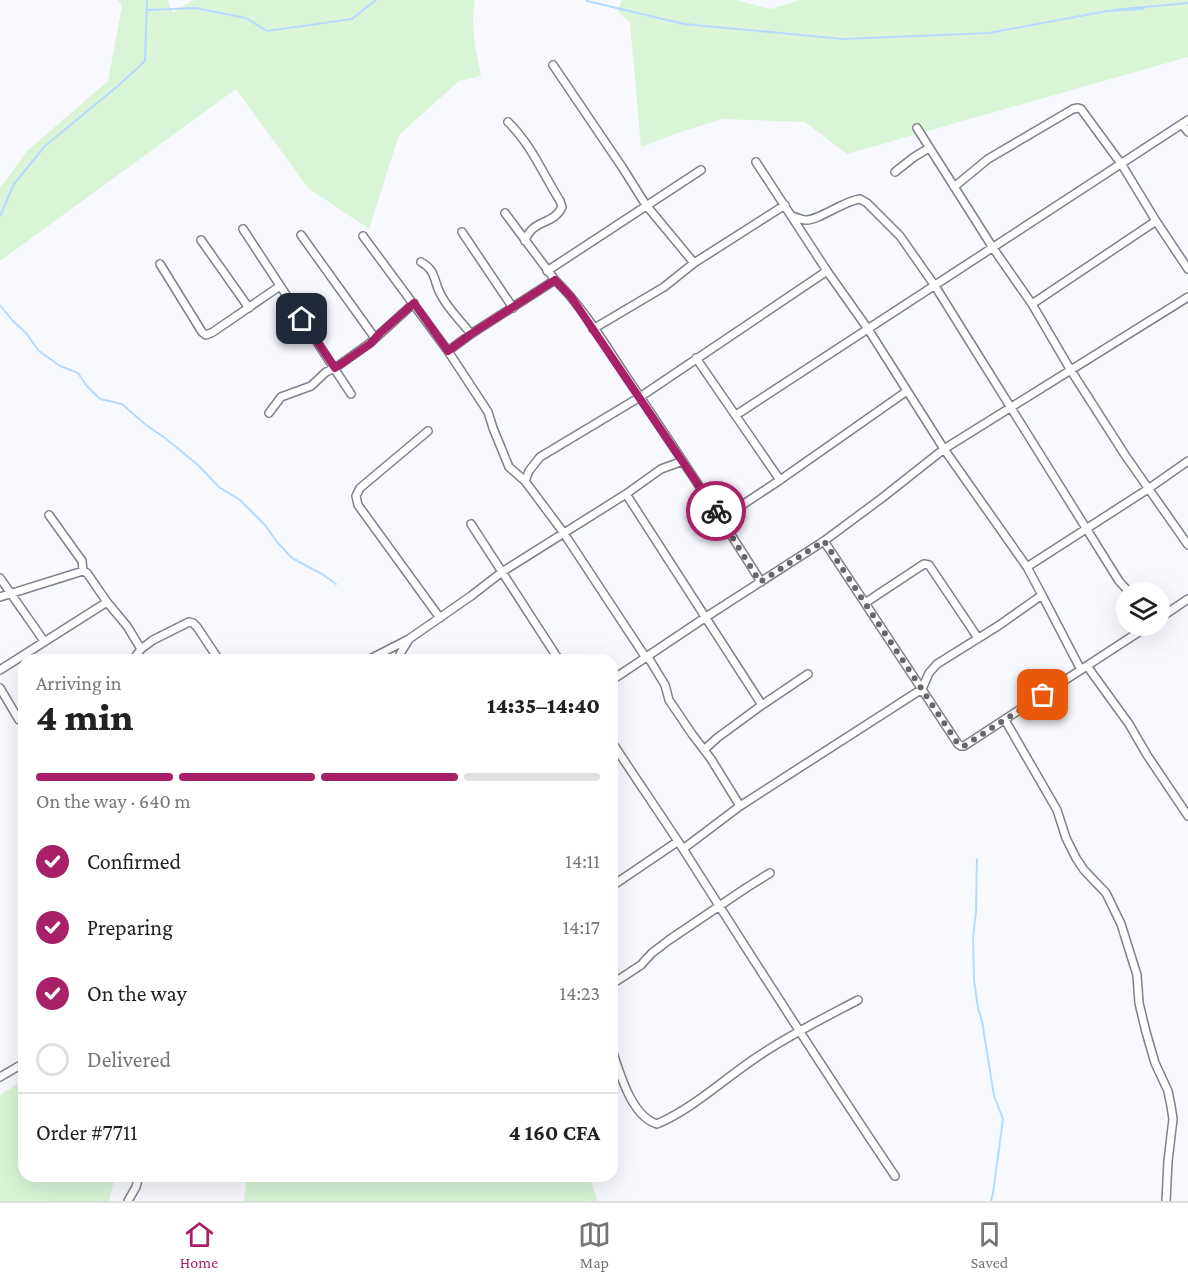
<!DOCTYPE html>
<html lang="en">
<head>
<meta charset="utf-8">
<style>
	body { margin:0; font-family:"Crimson Pro",serif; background:#f6f6f6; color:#222; height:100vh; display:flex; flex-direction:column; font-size:22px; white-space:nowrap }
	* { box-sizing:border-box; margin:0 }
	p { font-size:20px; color:#767676 }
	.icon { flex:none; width:33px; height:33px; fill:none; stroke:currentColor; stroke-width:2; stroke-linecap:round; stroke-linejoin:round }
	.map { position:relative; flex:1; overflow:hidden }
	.sheet { position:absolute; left:18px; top:654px; width:600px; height:528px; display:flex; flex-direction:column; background:#fff; border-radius:18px; box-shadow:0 6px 24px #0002 }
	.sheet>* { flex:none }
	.buttons { position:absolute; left:1116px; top:582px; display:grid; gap:12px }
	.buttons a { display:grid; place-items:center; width:54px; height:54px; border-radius:50%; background:#fff; box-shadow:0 6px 24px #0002; font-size:30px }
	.pin { position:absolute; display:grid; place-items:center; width:51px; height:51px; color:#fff; margin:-26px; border-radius:12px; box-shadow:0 3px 9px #0006 }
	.courier { position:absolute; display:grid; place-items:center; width:60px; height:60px; margin:-30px; border:4px solid #a82066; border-radius:50%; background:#fff; color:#222; box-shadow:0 2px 8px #0007 }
	.headline em { font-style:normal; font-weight:800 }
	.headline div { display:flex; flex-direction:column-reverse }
	.headline { display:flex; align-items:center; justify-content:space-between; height:102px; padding:0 18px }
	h1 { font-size:39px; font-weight:800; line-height:45px }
	.bar { display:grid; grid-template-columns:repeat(4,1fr); gap:9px 6px; align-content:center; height:72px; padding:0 18px }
	.bar i { height:8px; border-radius:4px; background:#e0e0e0 }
	.bar .on { background:#a82066 }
	.bar p { grid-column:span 4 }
	.line { display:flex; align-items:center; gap:15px; padding:0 18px; border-top:2px solid #e0e0e0 }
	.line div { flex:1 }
	ol { padding:0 18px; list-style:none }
	li { display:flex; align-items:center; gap:18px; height:66px }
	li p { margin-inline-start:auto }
	li .icon { padding:6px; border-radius:50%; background:#a82066; color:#fff; stroke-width:4 }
	li:last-child { color:#767676 }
	li i { width:33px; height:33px; border:3px solid #e0e0e0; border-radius:50% }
	.menu { display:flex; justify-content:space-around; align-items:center; height:84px; border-top:2px solid #e0e0e0; background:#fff; font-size:16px; color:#767676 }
	.menu a { display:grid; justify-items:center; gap:3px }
	.menu .on { color:#a82066 }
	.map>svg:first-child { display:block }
	.green { fill:#d9f4d7 }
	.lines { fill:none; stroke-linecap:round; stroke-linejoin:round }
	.stream { stroke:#b5daff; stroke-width:2 }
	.minor-casing { stroke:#7f8189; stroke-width:10 }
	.minor { stroke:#fff; stroke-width:7 }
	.done { stroke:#66676b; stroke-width:6; stroke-dasharray:0 10.8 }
	.route { stroke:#a82066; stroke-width:8 }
</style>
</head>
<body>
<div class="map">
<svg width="1188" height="1201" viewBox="0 0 1188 1201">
	<rect width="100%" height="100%" fill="#f8f9ff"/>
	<path class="green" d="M118 0H167L173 13 193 0H475C470 25 476 51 481 76L459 81 399 135 369 229 308 188 236 89 0 261V188L27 151 108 81 122 6Z
		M622 0H736L771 9 800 0H1188V57L847 154 805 122 722 119 675 134 641 147 630 22 617 11Z
		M24 1080V1176H115L109 1201H0V1095Z
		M247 1176H589L598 1201H244Z"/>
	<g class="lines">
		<path class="stream" d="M586 0 587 1 684 24 843 39 989 33 1107 11 1143 9 1113 10 1188 3
			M148 10 195 8 246 18 267 31 352 19 376 0
			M0 216 14 184 45 146 119 85 145 61 147 0
			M0 305 12 320 26 333 39 351 60 366 78 373 86 385 100 399 122 404 146 425 165 438 198 465 219 487 240 500 265 525 277 542 292 558 322 574 336 584
			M977 859 976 911 973 938 974 980 978 1008 982 1021 994 1096 1003 1119 993 1193 991 1201"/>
		<defs>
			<path id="minor" d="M553 65 622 167 646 205 694 263
				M508 122C531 144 543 174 560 201L562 207C553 226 533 218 525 241
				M1182 124 1188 132
				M917 128 993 248 1032 304 1070 369 1125 455 1188 545
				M895 172 914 157 929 148
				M954 187 988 159 1073 109 1078 108 1081 109 1122 165 1156 221 1188 269
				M792 216C797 218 802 220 806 220 820 220 843 201 860 199L867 203 900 236 935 286 1119 581 1129 592
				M243 229 351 394
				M462 232 513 308
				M301 235 375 338
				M363 236 448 351 488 412 493 428 509 467 525 481 563 532 646 658
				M201 240 249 308
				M421 262C437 271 433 281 441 295 448 309 461 321 471 334
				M160 264 202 332 206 335 213 332 280 286
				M547 271 701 170
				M555 280C584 308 605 345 628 379 673 446 718 513 761 582
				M1032 304 1156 221
				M593 329 664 287 694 263 785 205
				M448 351 471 334 555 280 505 213
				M696 358 780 480
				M269 413 281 397 311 386 326 372 335 368 370 343 414 303
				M736 415 1188 120
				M428 431 360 488 356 496 358 505 440 618
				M525 481 529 471 540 457 640 397 827 271
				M626 494 762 705 717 738 704 750
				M49 515 82 561 83 571
				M721 519 780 480 907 391
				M471 524 559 660
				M824 541 958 744 961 746H964L1148 626
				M1027 567 944 449 1188 297
				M0 578 44 641
				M1042 595 1081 670
				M0 597 83 571 87 573 107 602 127 626 141 649 153 640 189 622 193 623 197 627 219 660
				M865 603 924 564 929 565 978 638
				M1160 618 1188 599
				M648 657 665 685 669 700 692 734 711 759 740 806
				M133 660 141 649
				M368 660 409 639 471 596 502 572 626 494 661 469 683 461
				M401 660 400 654 408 641
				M1087 666 1129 724 1147 755 1188 816
				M0 670 107 602
				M612 680 706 617 824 541 882 498 944 449 868 329 827 271 756 162
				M0 688 19 720 24 721
				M762 705 808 674
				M1005 720 1057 810 1066 838 1076 858 1084 870 1106 893 1121 924 1137 975 1139 1003 1146 1032 1155 1063 1168 1091 1171 1106 1173 1119 1168 1161 1166 1201
				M612 742C636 779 661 815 685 852 754 961 823 1069 895 1176
				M683 849 740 806 922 689 929 673 937 664 998 626 1042 595 1027 567 1148 489 1188 461
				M612 886 677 842
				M612 984 641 965 652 953 669 940 746 888 770 873
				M612 1050C620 1073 631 1116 657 1124 694 1108 724 1079 757 1057 789 1035 824 1018 858 1000
				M0 1077 24 1063
				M128 1201 136 1187 139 1176"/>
		</defs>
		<use href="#minor" class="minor-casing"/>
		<use href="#minor" class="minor"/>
	</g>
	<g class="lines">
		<path class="done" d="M716 511 760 582 824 541 958 744 961 746H964L1043 695"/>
		<path class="route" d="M302 319 335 368 370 344 380 333 414 303 448 351 471 334 555 280 571 297 716 511"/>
	</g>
</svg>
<div class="buttons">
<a><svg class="icon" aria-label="layers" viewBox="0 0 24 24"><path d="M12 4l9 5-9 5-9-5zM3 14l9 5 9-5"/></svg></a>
</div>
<div class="pin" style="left:1043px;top:695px;background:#ea580c"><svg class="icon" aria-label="bag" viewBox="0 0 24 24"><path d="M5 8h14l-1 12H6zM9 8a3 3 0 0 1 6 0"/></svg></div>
<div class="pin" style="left:302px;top:319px;background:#1f2937"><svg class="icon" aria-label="home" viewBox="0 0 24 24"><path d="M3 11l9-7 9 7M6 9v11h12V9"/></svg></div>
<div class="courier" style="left:716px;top:511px"><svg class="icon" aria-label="bike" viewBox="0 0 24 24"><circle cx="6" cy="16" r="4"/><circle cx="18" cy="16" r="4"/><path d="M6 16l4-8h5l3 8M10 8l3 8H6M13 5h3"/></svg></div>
<section class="sheet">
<div class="headline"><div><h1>4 min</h1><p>Arriving in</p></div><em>14:35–14:40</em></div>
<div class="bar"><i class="on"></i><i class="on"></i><i class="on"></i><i></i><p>On the way · 640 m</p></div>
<ol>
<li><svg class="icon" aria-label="check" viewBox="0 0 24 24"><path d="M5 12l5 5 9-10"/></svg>Confirmed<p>14:11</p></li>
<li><svg class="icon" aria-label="check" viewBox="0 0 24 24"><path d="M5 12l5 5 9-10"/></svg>Preparing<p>14:17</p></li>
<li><svg class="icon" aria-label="check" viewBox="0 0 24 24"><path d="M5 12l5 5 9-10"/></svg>On the way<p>14:23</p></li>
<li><i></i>Delivered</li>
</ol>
<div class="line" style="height:78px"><div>Order #7711</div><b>4 160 CFA</b></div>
</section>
</div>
<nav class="menu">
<a class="on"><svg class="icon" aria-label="home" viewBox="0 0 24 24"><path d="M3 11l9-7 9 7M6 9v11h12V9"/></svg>Home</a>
<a><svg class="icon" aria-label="map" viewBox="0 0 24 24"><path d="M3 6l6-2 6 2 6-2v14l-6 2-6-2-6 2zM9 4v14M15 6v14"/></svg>Map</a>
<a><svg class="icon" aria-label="saved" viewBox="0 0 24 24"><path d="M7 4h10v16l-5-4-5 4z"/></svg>Saved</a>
</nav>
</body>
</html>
